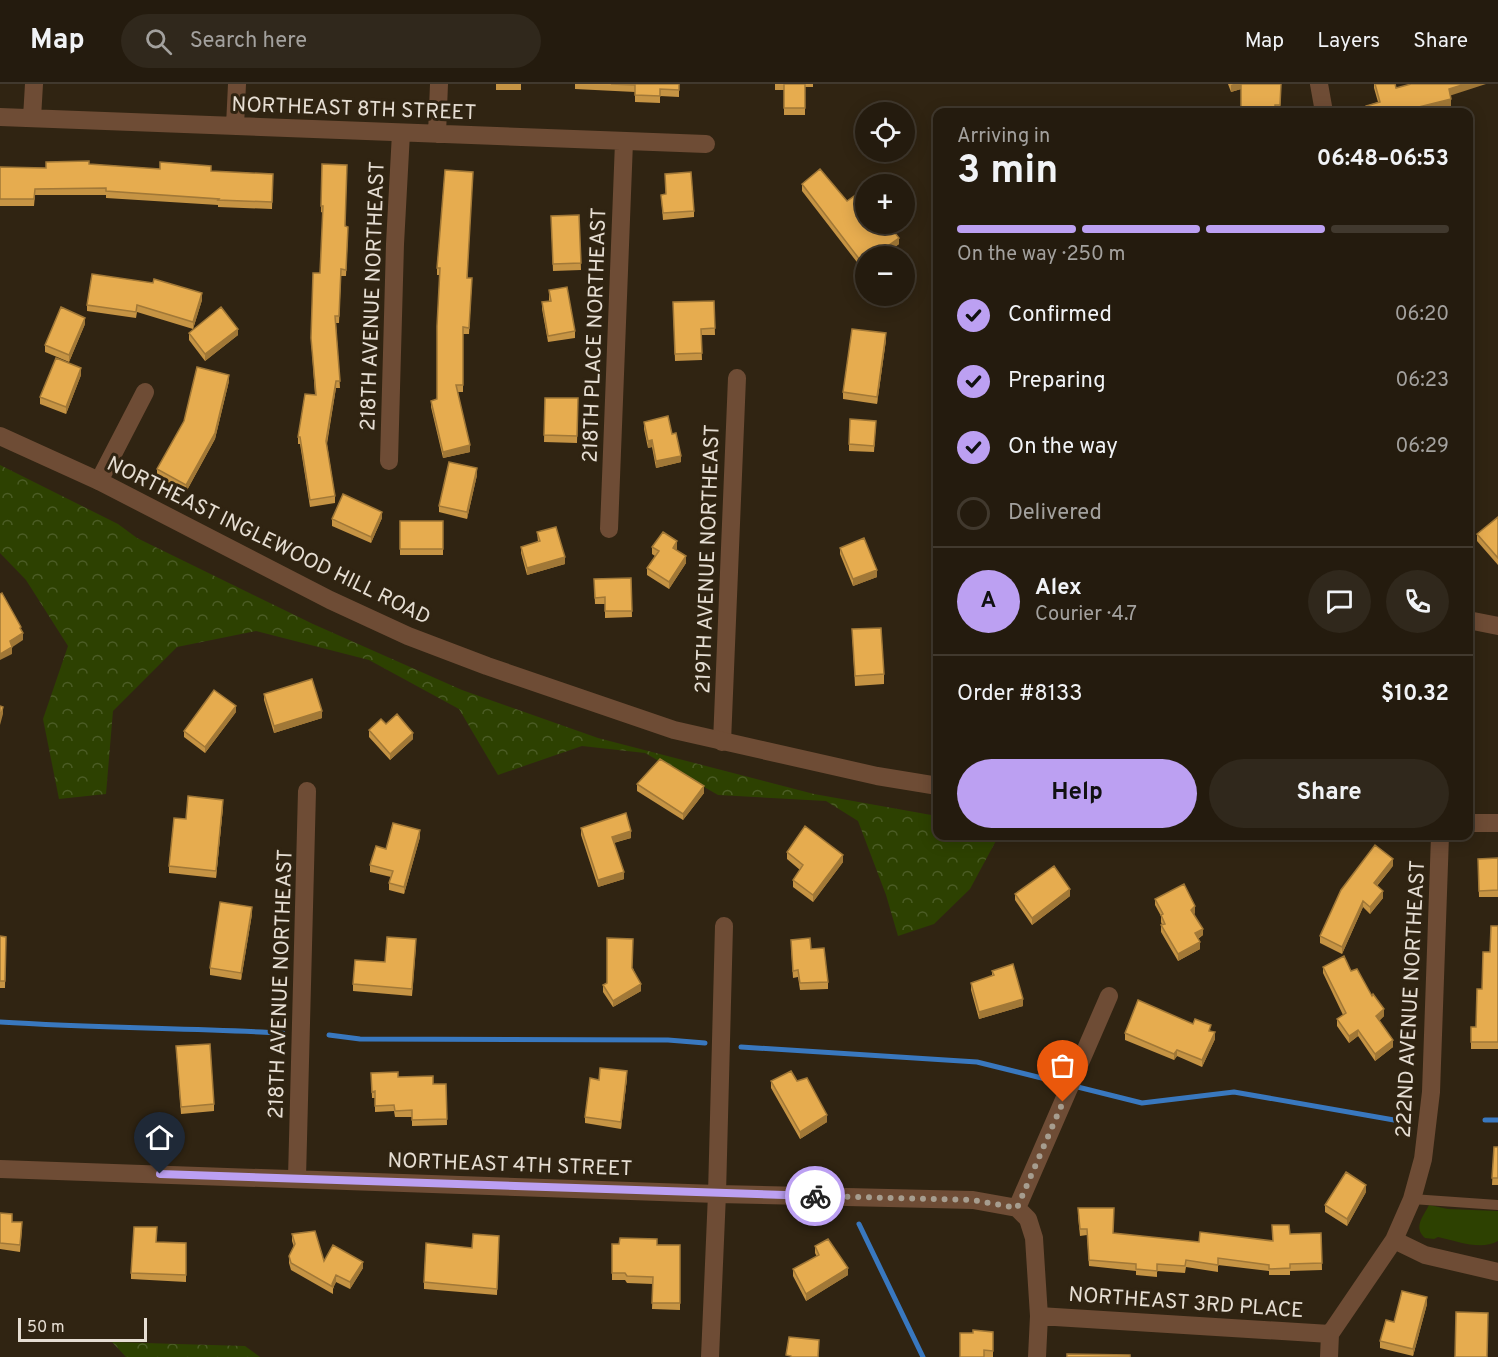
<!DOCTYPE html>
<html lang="en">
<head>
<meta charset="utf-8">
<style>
	body { margin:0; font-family:Overpass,sans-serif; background:#30281c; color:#f1f3f6; height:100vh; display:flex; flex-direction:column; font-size:22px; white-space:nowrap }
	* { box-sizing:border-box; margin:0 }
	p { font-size:20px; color:#a3a19e }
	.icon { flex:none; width:33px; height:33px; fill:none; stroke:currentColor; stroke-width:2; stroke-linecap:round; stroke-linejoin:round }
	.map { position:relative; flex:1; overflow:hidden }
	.details { position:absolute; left:933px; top:24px; width:540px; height:732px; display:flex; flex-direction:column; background:#241b0e; border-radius:12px; box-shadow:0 3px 15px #0003,0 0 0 2px #41392e }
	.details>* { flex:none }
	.buttons { position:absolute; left:855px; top:18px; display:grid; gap:12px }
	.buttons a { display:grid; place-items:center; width:60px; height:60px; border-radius:50%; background:#241b0e; box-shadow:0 3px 15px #0003,0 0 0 2px #41392e; font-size:30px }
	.scale { position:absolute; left:18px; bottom:15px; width:129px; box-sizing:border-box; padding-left:6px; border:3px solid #e6ded3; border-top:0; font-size:16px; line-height:21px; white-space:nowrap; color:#e6ded3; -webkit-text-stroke:4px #302412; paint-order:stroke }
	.pin { position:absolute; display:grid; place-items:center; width:51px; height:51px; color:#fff; margin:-62px -26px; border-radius:50% 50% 50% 0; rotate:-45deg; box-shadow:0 0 6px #0007 }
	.pin .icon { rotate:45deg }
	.courier { position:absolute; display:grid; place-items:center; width:60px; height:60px; margin:-30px; border:4px solid #bca0f2; border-radius:50%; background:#fff; color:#222; box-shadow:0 2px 8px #0007 }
	.summary em { font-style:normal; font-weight:700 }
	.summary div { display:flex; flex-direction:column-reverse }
	.summary { display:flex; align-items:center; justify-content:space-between; height:102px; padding:0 24px }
	h1 { font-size:39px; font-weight:700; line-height:45px }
	.bar { display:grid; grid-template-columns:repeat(4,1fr); gap:9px 6px; align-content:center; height:72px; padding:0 24px }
	.bar i { height:8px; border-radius:4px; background:#41392e }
	.bar .selected { background:#bca0f2 }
	.bar p { grid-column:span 4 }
	.line { display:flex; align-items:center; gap:15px; padding:0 24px; border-top:2px solid #41392e }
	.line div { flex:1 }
	.round { display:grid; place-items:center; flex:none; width:63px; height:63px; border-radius:32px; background:#30281c }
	ol { padding:0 24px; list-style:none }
	li { display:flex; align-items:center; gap:18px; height:66px }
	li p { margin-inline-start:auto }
	li .icon { padding:6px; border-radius:50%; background:#bca0f2; color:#111; stroke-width:4 }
	li:last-child { color:#a3a19e }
	li i { width:33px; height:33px; border:3px solid #41392e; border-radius:50% }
	.primary-button { display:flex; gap:12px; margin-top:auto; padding:12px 24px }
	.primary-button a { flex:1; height:69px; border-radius:36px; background:#bca0f2; color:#111; font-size:24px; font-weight:700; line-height:69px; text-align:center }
	.primary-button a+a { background:#30281c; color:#f1f3f6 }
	header { display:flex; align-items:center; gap:36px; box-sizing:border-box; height:84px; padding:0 30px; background:#241b0e; border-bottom:2px solid #41392e }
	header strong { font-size:28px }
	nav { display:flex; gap:33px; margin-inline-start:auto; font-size:21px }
	.search { width:420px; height:54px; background:#30281c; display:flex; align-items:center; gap:15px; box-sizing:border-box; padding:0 21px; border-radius:33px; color:#a3a19e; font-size:22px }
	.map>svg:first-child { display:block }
	.forest { fill:url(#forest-crowns) }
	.park { fill:#2d4101 }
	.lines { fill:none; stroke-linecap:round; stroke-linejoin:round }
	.stream { stroke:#3978bf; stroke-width:5 }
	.service { stroke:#6e4c35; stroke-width:10 }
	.minor { stroke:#6e4c35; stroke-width:18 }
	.tertiary { stroke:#6e4c35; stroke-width:18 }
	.wall { fill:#c69444 }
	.shaded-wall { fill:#a17837 }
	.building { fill:#e6ac4f; stroke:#a17837; stroke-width:1.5 }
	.done { stroke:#a69d8f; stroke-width:6; stroke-dasharray:0 10.8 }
	.route { stroke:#bca0f2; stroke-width:8 }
	.labels { text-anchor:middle; stroke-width:6; stroke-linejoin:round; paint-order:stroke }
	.street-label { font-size:21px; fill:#e6ded3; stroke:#302412 }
</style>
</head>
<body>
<header>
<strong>Map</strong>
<div class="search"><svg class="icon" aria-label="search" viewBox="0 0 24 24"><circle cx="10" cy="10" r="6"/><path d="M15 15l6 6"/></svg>Search here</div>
<nav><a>Map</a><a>Layers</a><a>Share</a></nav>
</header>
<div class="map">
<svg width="1498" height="1273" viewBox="0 0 1498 1273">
	<defs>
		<pattern id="forest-crowns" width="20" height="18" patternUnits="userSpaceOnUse" patternTransform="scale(1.5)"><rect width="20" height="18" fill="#2d4101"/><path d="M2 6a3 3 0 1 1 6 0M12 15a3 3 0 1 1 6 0" fill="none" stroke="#4b5c25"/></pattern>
	</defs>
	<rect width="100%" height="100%" fill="#302412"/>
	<path class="forest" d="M0 381 118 440 137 454 313 540 462 606 598 654 814 710 937 732 938 752H1018L998 753 970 805 934 840 898 852 886 811 858 737 826 717 718 711 645 669 582 662 498 691 459 625 369 576 256 547 177 563 113 627 106 710 59 715 43 635 68 562 26 496 0 469Z
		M112 1258 245 1262 260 1273H126Z"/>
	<path class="park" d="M1429 1121 1448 1125 1498 1127V1157C1481 1167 1457 1157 1438 1153L1434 1155 1425 1154C1413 1143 1423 1133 1429 1121Z"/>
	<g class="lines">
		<path class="stream" d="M0 938C94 944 189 944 283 949
			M329 951 360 955 668 956 705 959
			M741 963 977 978 1142 1019 1234 1008 1394 1036
			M1485 1036H1498
			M859 1140 923 1273"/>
		<path class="service" d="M1412 1115 1498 1121"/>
		<path class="minor" d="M1319 0 1324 28
			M0 33 706 60
			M32 34 34 0
			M235 42 237 0
			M437 50 439 0
			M389 377 395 160 401 49
			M99 397 145 308
			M609 445 624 58
			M1468 536 1498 542
			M722 658 737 294
			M0 1085 717 1110 973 1116 1017 1124
			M297 1094 307 707
			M1394 1156 1425 1171 1498 1188
			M1039 1232 1330 1250
			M710 1273 717 1110 724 842
			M1037 1273 1039 1232 1034 1154 1028 1135 1017 1124 1109 912
			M1329 1273 1330 1250 1394 1156 1412 1115 1423 1075 1431 1008 1440 752"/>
		<path class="tertiary" d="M0 352 99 397 330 516 408 552 487 582 674 646 877 692 938 702
			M1468 739H1498"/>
	</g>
	<path class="wall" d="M496 0H521V6H496Z
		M575 0H679V13L660 12V19L635 18V8L575 5Z
		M775 0H813V3H805V31H784V6H775Z
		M1228 0H1281L1280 28H1241V5L1231 8Z
		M1374 0H1395L1396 4 1450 11 1451 22 1424 28H1366V22L1378 18 1374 4Z
		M89 80 160 85 273 90 272 125 218 123V121L106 114V111H35L34 122H0V83L46 84Z
		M322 80 348 149 346 192H341L339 239H336L340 304H336L327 360 335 412V419L310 423 300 360H298V353L315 311 311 254 320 189 323 129 321 128Z
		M445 86 468 194H472L469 250H463V308H458L470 368 443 374 431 323V317L437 315 440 191H437V184Z
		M665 90 694 127V133L663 136 661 111 666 110Z
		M802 100 847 117 899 160 882 172H866L863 186 802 107Z
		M579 131 581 186 553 187 551 132Z
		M549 206 575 247V254L548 258 542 225V218L549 217Z
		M202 216 193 245 137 228 136 234 87 227V221Z
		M714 217 715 251H701L702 276 675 277 673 218Z
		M85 240 69 278 45 268V261Z
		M189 249 238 251 205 277 189 256Z
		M886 256 877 320 843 315V308Z
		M81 291 66 330 40 320V313Z
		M229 297 215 355 186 408 157 392V385Z
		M545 314H578L577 359 544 358Z
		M876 337 874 368 849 367V360Z
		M644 338 672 350 681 378 656 384 652 363 648 364 644 345Z
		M477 391 467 435 439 428V422Z
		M1498 433V481L1477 457V450Z
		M382 434 371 459 332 442V435Z
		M400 437H443V471H400Z
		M537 448 565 480 527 491 521 469V463L538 458Z
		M652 463 677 464 676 466 686 479 669 505 647 491V484L655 472 652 470Z
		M840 464 877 493 853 502 840 470Z
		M631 494 632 533 605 534V520H595L594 495Z
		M852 545 884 590V600L855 602Z
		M264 610 322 634 274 649 264 616Z
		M236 628 205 669 184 653V647Z
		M386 640 413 655 390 676 369 653V646Z
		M637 700 704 709 683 736 637 707Z
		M223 723 216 794 169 789V782L186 735Z
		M581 744 631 754 614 759 624 795 598 803 581 751Z
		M420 753 404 810 389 806V799L391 793 370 788V781L386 765Z
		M787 768 843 778 813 818 793 803V796L800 786 787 775Z
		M1498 774V813H1479L1478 775Z
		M1393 782 1377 802 1383 814 1370 830 1363 823 1342 870 1320 859V852Z
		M1015 810 1070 812 1032 841 1015 816Z
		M1155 815 1195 829 1194 830 1203 851 1198 855 1200 865 1178 877 1161 848V841H1162L1161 838V832L1155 821Z
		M252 830 241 896 210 891V884Z
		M1498 842V965H1471V943H1476L1482 905 1490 868Z
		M0 852 6 853 5 904H0Z
		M416 862 412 912 353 907V900L385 878Z
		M791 862 811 865 828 898V905L800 906 798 893 793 894Z
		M1323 883 1351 887 1384 932 1379 937 1393 963 1375 977 1358 952 1349 959 1337 942V935L1343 931 1323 889Z
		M633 884 641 907 613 923 603 908V901Z
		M992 887 1023 922 979 935 971 906V899L992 892Z
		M1193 940 1211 947 1215 955 1202 983 1177 972 1174 976 1125 956V949Z
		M176 962 214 1020V1027L181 1030Z
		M371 989 398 993 433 1000H446L447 1041 412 1042V1033H395L394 1027 375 1028V1014H372Z
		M627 994 621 1045 585 1039V1033L599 996Z
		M771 997 827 1038 800 1055 771 1004Z
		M1494 1063H1498V1101H1492Z
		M1366 1108 1347 1142 1325 1128V1121Z
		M0 1129 22 1145 20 1168 0 1165Z
		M1078 1131 1113 1149 1199 1158 1273 1157 1290 1150 1321 1149 1322 1186 1290 1187V1191H1269V1187L1218 1181V1188L1186 1183 1185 1189 1157 1187V1193L1136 1191V1187L1089 1182 1087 1151 1080 1152Z
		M292 1150 324 1177 363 1184 350 1205 336 1198 333 1204V1210L291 1186 289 1179V1172L294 1163 292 1157Z
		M499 1152 497 1211 424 1205V1198L472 1164Z
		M157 1158 186 1159V1198L131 1195V1189Z
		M612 1160 680 1161V1226L652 1225 653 1200 627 1199 625 1196H612Z
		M815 1162 848 1191 806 1217 793 1192V1185L817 1173 815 1169Z
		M1427 1220 1413 1272 1380 1264V1257L1394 1238Z
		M993 1248V1273H984L973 1249Z"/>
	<path class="shaded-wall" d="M1233 0H1241V5L1231 8V1Z
		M1465 0H1486L1449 12V5Z
		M1451 15V22L1424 28H1403V27Z
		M899 154V160L882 172H873Z
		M866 178V185L863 186V180Z
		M202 209V216L193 245V238Z
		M85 234V240L69 278V271Z
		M238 245V251L205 277V270Z
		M886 249V256L877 320V313Z
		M81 284V291L66 330V323Z
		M229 291V297L215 355 186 408V401Z
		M336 297V304L326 363V357Z
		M652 356V363L648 364V357Z
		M470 361V368L443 374V368Z
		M681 372V378L656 384V377Z
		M477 384V391L467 435V428Z
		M382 428V434L371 459V453Z
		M677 457V464L673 470V464Z
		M686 472V479L669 505V498Z
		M565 473V480L527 491V484Z
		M877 486V493L853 502V495Z
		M23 549V556L11 564 12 563V570L0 576V570L10 557Z
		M236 622V628L205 669V663Z
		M3 623V630L0 641V634Z
		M322 627V634L274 649V642Z
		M413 649V655L390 676V670Z
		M704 702V709L683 736V730Z
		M223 716V723L216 794V787Z
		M420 746V753L404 810V803Z
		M631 747V754L612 759V753Z
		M843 771V778L813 818V811Z
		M1393 775V782L1374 805V799Z
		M624 788V795L598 803V796Z
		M1070 805V812L1032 841V834Z
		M1383 807V814L1370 830V823Z
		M1363 817V823L1342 870V863Z
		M1195 822V829L1191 832V826Z
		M252 823V830L241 896V889Z
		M1203 845V851L1195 856V849Z
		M1200 858V865L1178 877V870Z
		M641 900V907L613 923V917Z
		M1023 915V922L979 935V928Z
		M1384 925V932L1376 939V932Z
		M1358 946V952L1349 959V952Z
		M1215 948V955L1202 983V976Z
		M1393 956V963L1375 977V970Z
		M1177 966V972L1174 976V970Z
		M627 987V994L621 1045V1038Z
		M827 1031V1038L800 1055V1048Z
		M1366 1101V1108L1347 1142V1135Z
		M363 1178V1184L350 1205V1198Z
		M848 1184V1191L806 1217V1210Z
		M336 1191V1198L333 1204 332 1200Z
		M1427 1213V1220L1413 1272V1265Z"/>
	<path class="building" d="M611 0H679V6L660 5V12L635 11V1Z
		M784 0H805V24H784Z
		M1241 0H1281L1280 21H1275V28H1241Z
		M1375 0H1395L1396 4 1411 0H1465L1449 5 1451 15 1403 27 1404 28H1367L1366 22 1380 18Z
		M89 77V80L160 85V78L211 82V87L273 90 272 118 218 116 219 115 106 107V104L35 105 34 115H0V83L46 84V78Z
		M322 80 347 81 345 142 348 143 346 186 341 185 339 232H335L340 297H336L326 357 335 412 310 416 300 353H298L305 310 316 311 311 254 313 189H320L323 122H321Z
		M820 85 847 117 863 106 866 108V140H888L899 154 873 172H866V178L863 180 802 100Z
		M445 86 473 88 467 194H472L469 244 463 243V301H456L470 361 443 368 431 317 437 315V242L440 184H437Z
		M691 88 694 127 663 129 661 111 666 110 665 90Z
		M579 131 581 179 553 180 551 132Z
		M92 190 153 199 154 195 202 209 193 238 137 221 136 228 87 221Z
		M567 203 575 247 548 252 542 218 551 217 549 206Z
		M714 217 715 244 701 245 702 269 675 270 673 218Z
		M61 223 85 234 69 271 45 261Z
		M221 223 238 245 205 270 189 249Z
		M852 245 886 249 877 313 843 308Z
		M56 274 81 284 66 323 40 313Z
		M197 283 229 291 215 349 186 401 157 385 184 337Z
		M545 314H578L577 352 544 351Z
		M668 332 672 350 676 349 681 372 656 377 652 356 648 357 644 338Z
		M850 335 876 337 874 362 849 360Z
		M449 378 477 384 467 428 439 422Z
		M343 410 382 428 371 453 332 435Z
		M1498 433V474L1477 450Z
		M400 437H443V465H400Z
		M556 443 565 473 527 484 521 463 540 457 537 448Z
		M663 448 677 457 673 464 686 472 669 498 647 484 659 467 652 463Z
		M864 454 877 486 853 495 840 464Z
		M631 494 632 527H605V513L595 514 594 495Z
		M2 509 21 543 20 544 23 549 10 557 12 563 0 570V510Z
		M881 544 884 590 855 592 852 545Z
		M312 595 322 627 274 642 264 610Z
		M214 606 236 622 205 663 184 647Z
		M0 622 3 623 0 634Z
		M397 630 413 649 390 670 369 646 381 635 386 640Z
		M660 675 704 702 683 730 637 700Z
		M188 712 223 716 216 787 169 782 174 734 186 735Z
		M626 729 631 747 612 753 624 788 598 796 581 744Z
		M393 739 420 746 404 803 389 799 393 787 370 781 376 762 386 765Z
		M805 742 843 771 813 811 793 796 803 781 787 768Z
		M1375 761 1393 775 1374 799 1383 807 1370 823 1363 817 1342 863 1320 852 1341 806Z
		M1498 774V806L1479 807 1478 775Z
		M1054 782 1070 805 1032 834 1015 810Z
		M1184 800 1195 822 1191 826 1203 845 1195 849 1200 858 1178 870 1161 841 1165 840 1161 831 1163 830 1155 815Z
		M220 818 252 823 241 889 210 884Z
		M1491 842H1498V958H1471V943H1476L1477 905H1482L1483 868H1490Z
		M0 852 6 853 5 897H0Z
		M387 853 416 855 412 905 353 900 355 876 385 878Z
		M607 854 633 855 632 884 641 900 613 917 603 901 607 899Z
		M810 854 811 865 824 864 828 898 800 899 798 886 793 887 791 856Z
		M1344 872 1351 887 1357 885 1372 912 1373 910 1384 925 1376 932 1393 956 1375 970 1358 946 1349 952 1337 935 1346 929 1323 883Z
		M1013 880 1023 915 979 928 971 899 994 891 992 887Z
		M1138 916 1193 940 1195 935 1211 941 1209 947 1215 948 1202 976 1177 966 1174 970 1125 949Z
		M210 960 214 1020 181 1023 176 962Z
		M600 984 627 987 621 1038 585 1033 590 994 599 996Z
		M791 987 797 997 807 994 827 1031 800 1048 771 997Z
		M398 988V993L433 992V1000H446L447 1035 412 1036V1026L395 1027 394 1021 375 1022V1007L372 1008 371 989Z
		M1494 1063H1498V1094H1492Z
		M1346 1088 1366 1101 1347 1135 1325 1121Z
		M1078 1124H1114L1113 1149 1199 1158 1200 1148 1273 1157 1272 1141H1289L1290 1150 1321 1149 1322 1179 1290 1180V1184L1269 1185V1181L1218 1174V1181L1186 1176 1185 1182 1157 1180V1187L1136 1185V1180L1089 1176 1087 1145H1080Z
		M0 1129 12 1130V1138H22L20 1161 0 1159Z
		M134 1143H157L156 1158 186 1159V1191L131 1189Z
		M315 1147 324 1177 333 1161 363 1178 350 1198 336 1191 332 1200 333 1203 291 1179 289 1172 295 1160 292 1150Z
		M473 1150 499 1152 497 1205 424 1198 426 1159 472 1164Z
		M620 1154 657 1155V1161H680V1219H652L653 1193 627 1192 625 1189H612V1160H619Z
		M828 1155 848 1184 806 1210 793 1185 819 1171 815 1162Z
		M1402 1207 1427 1213 1413 1265 1380 1257 1386 1236 1394 1238Z
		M1456 1228 1488 1229 1487 1273H1455Z
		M973 1246 993 1248V1267L984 1266V1273H960V1249H973Z
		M789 1253 819 1256 818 1273H791V1272L786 1271Z
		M1067 1270 1130 1271V1273H1067Z"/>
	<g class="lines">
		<path class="done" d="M815 1112 973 1116 1017 1124 1063 1018"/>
		<path class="route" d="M160 1090 815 1112"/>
	</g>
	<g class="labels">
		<g class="street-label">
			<text transform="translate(354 24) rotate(2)" y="7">NORTHEAST 8TH STREET</text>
			<text transform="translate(372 212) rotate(-88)" y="7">218TH AVENUE NORTHEAST</text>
			<text transform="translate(594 251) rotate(-88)" y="7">218TH PLACE NORTHEAST</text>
			<text transform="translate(269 456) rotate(26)" y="7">NORTHEAST INGLEWOOD HILL ROAD</text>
			<text transform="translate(707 475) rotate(-88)" y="7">219TH AVENUE NORTHEAST</text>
			<text transform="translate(280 900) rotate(-88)" y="7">218TH AVENUE NORTHEAST</text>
			<text transform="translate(1410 915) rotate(-87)" y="7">222ND AVENUE NORTHEAST</text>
			<text transform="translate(510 1080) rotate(2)" y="7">NORTHEAST 4TH STREET</text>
			<text transform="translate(1186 1218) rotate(4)" y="7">NORTHEAST 3RD PLACE</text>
		</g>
	</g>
</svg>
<div class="buttons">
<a><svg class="icon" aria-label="locate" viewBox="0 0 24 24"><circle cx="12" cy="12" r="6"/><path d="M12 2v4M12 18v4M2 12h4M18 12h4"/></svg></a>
<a>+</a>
<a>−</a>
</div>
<div class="scale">50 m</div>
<div class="pin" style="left:1063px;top:1018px;background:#ea580c"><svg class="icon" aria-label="bag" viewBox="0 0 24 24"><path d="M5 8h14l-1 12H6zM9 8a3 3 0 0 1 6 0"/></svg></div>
<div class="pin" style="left:160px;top:1090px;background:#1f2937"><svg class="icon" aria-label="home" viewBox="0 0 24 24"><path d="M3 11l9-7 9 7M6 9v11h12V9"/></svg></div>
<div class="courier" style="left:815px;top:1112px"><svg class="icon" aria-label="bike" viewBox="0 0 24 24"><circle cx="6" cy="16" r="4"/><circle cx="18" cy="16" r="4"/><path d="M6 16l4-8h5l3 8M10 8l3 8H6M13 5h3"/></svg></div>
<section class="details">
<div class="summary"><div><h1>3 min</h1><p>Arriving in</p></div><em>06:48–06:53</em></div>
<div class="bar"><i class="selected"></i><i class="selected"></i><i class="selected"></i><i></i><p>On the way · 250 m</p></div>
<ol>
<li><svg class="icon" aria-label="check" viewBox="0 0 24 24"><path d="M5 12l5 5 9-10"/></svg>Confirmed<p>06:20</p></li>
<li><svg class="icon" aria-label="check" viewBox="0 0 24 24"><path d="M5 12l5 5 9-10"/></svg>Preparing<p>06:23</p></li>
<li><svg class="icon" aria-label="check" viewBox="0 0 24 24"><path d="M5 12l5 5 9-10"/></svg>On the way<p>06:29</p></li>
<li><i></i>Delivered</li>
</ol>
<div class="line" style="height:108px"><b class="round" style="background:#bca0f2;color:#111">A</b><div><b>Alex</b><p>Courier · 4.7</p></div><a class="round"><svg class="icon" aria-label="chat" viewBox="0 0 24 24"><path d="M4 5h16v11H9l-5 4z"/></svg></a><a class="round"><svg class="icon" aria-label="phone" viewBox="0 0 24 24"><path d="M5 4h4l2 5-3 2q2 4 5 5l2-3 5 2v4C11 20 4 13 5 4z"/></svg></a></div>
<div class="line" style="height:78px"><div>Order #8133</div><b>$10.32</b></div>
<div class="primary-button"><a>Help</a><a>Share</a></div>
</section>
</div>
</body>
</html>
